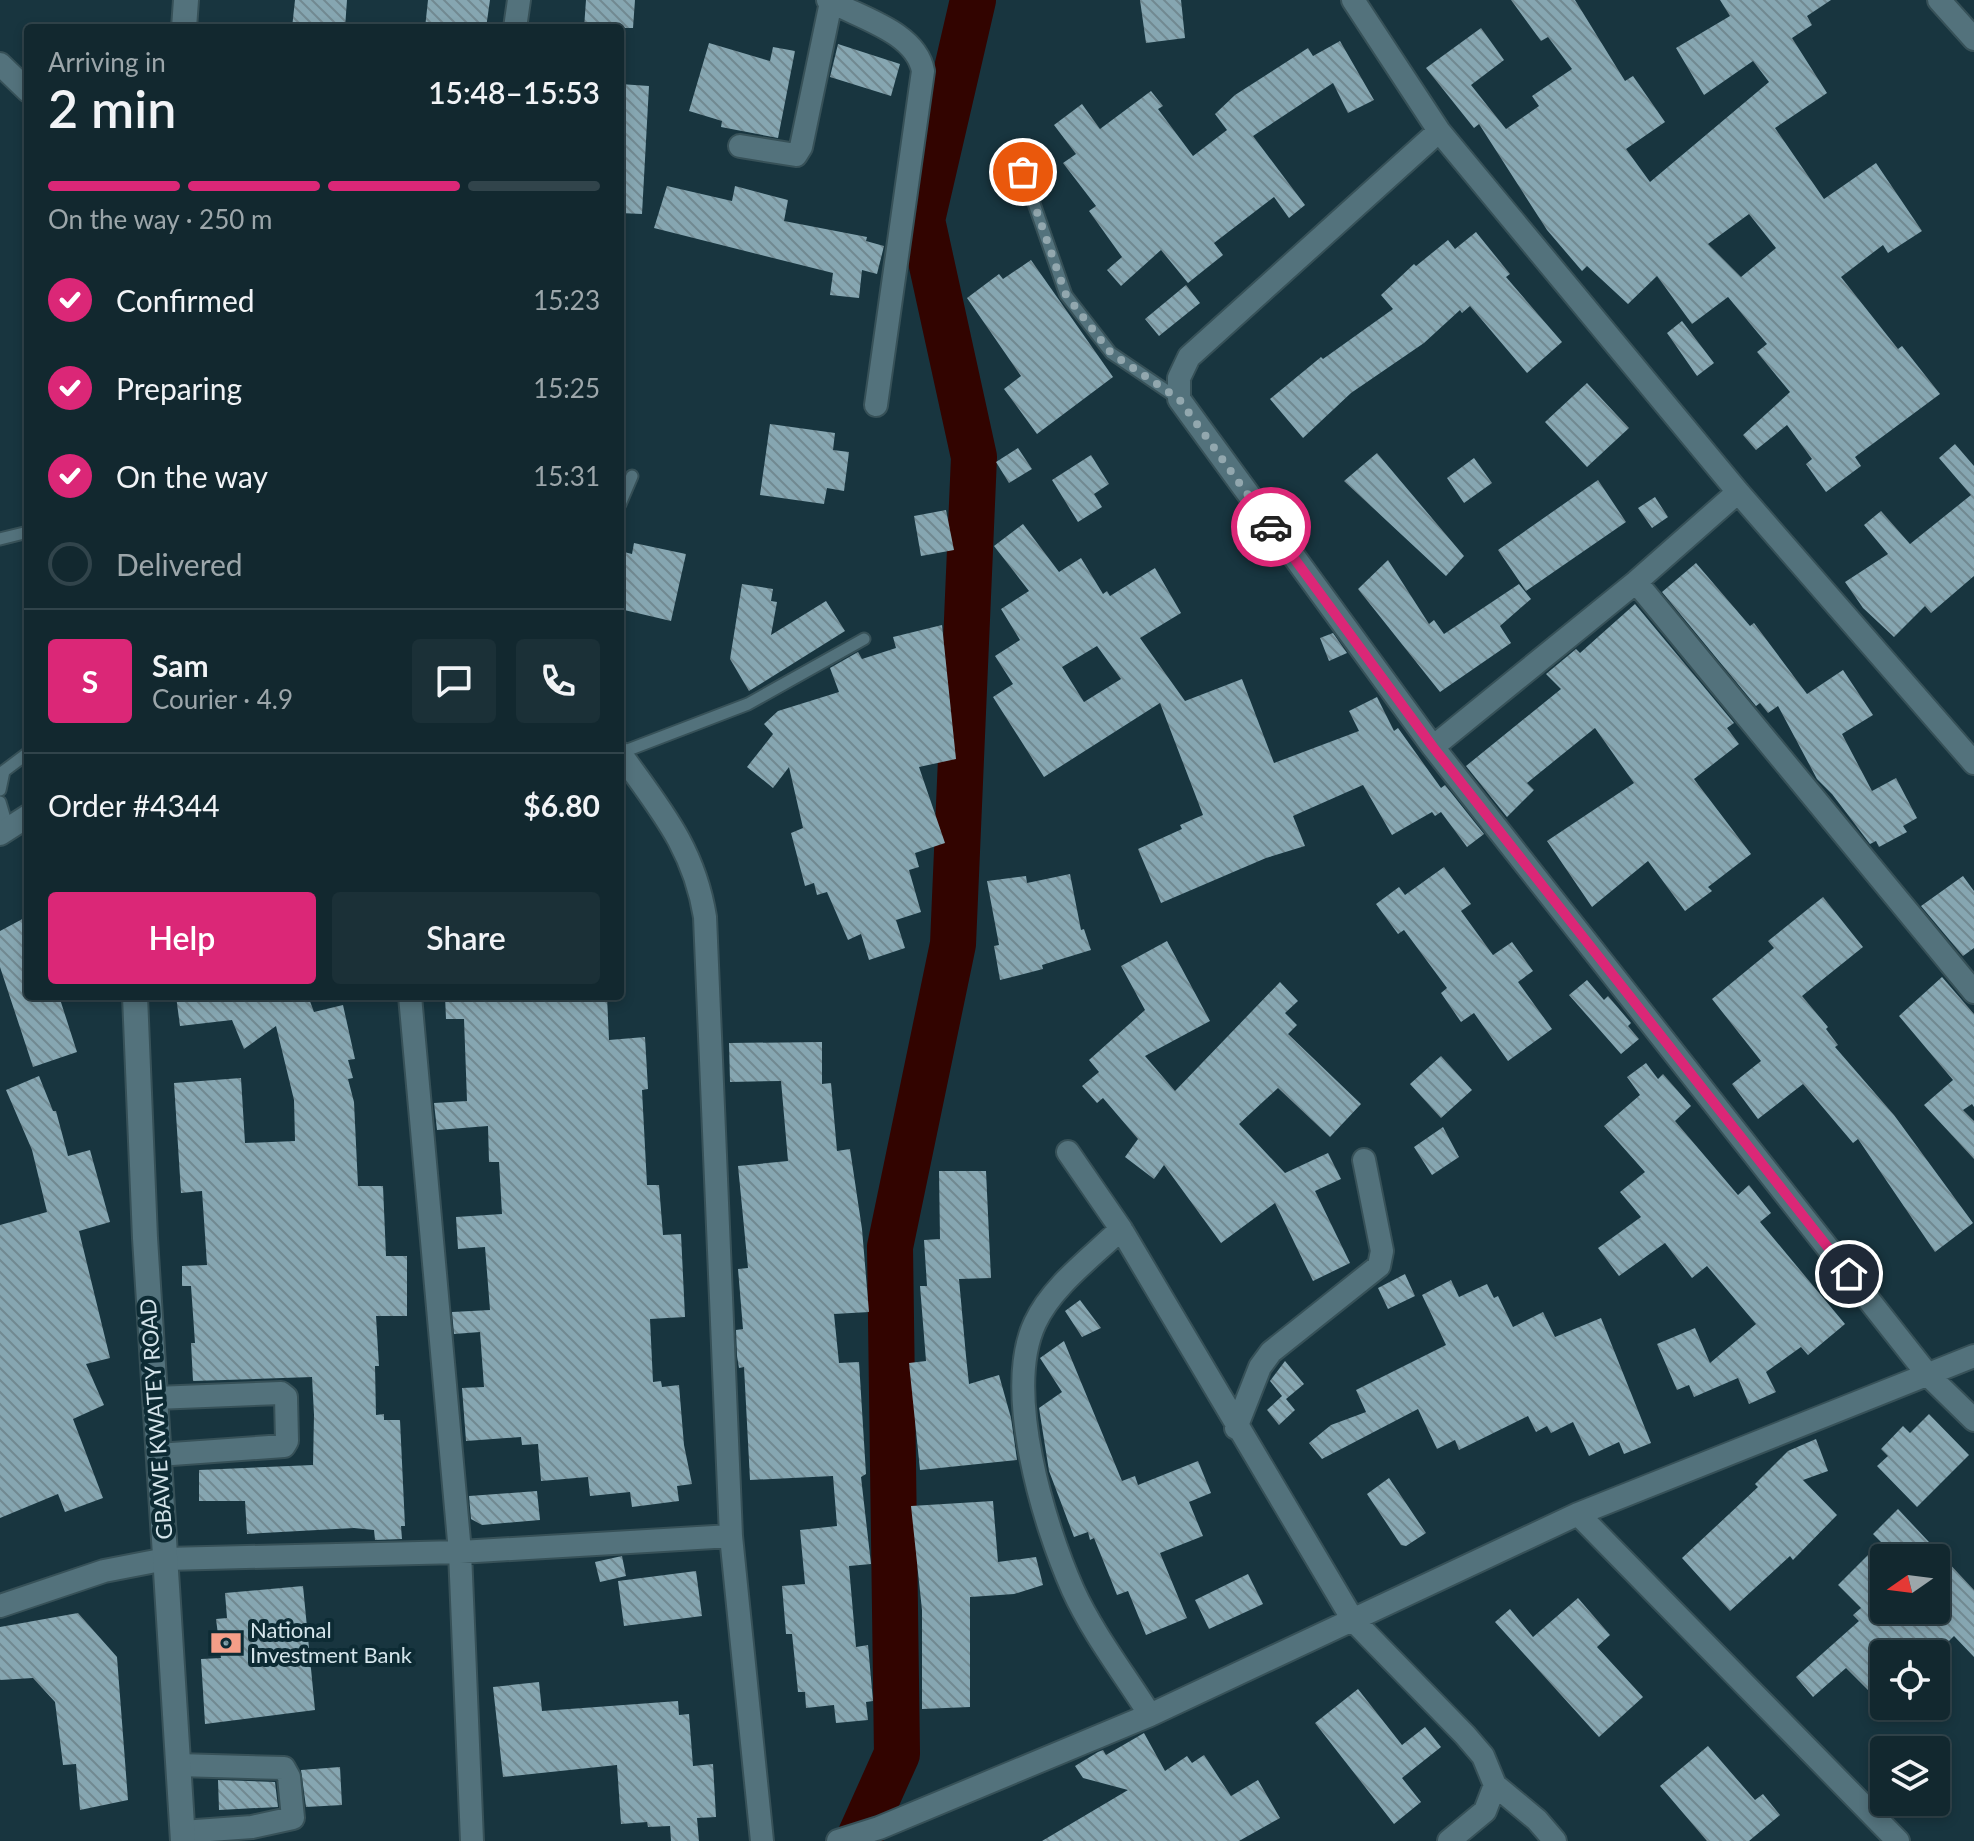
<!DOCTYPE html>
<html lang="en">
<head>
<meta charset="utf-8">
<style>
	body { margin:0; font-family:Lato,sans-serif; background:#1b3037; color:#f1f3f6; height:100vh; display:flex; flex-direction:column; font-size:30px; white-space:nowrap }
	* { box-sizing:border-box; margin:0 }
	p { font-size:26px; color:#9ca6aa }
	.icon { flex:none; width:44px; height:44px; fill:none; stroke:currentColor; stroke-width:2; stroke-linecap:round; stroke-linejoin:round }
	.map { position:relative; flex:1; overflow:hidden }
	.panel { position:absolute; left:24px; top:24px; width:600px; height:976px; display:flex; flex-direction:column; background:#12282f; border-radius:8px; box-shadow:0 4px 12px #0003,0 0 0 2px #31444b }
	.panel>* { flex:none }
	.needle { width:52px; rotate:256deg }
	.fabs { position:absolute; left:1870px; top:1544px; display:grid; gap:16px }
	.fabs a { display:grid; place-items:center; width:80px; height:80px; border-radius:8px; background:#12282f; box-shadow:0 4px 12px #0003,0 0 0 2px #31444b; font-size:40px }
	.pin { position:absolute; display:grid; place-items:center; width:68px; height:68px; color:#fff; margin:-34px; border:4px solid #fff; border-radius:50%; box-shadow:0 2px 8px #0007 }
	.courier { position:absolute; display:grid; place-items:center; width:80px; height:80px; margin:-40px; border:6px solid #db2777; border-radius:50%; background:#fff; color:#222; box-shadow:0 2px 10px #0007 }
	.headline em { font-style:normal; font-weight:600 }
	.headline div { display:flex; flex-direction:column-reverse }
	.headline { display:flex; align-items:center; justify-content:space-between; height:136px; padding:0 24px }
	h1 { font-size:52px; font-weight:600; line-height:60px }
	.bar { display:grid; grid-template-columns:repeat(4,1fr); gap:12px 8px; align-content:center; height:96px; padding:0 24px }
	.bar i { height:10px; border-radius:6px; background:#31444b }
	.bar .current { background:#db2777 }
	.bar p { grid-column:span 4 }
	.line { display:flex; align-items:center; gap:20px; padding:0 24px; border-top:2px solid #31444b }
	.line div { flex:1 }
	.round { display:grid; place-items:center; flex:none; width:84px; height:84px; border-radius:8px; background:#1b3037 }
	ol { padding:0 24px; list-style:none }
	li { display:flex; align-items:center; gap:24px; height:88px }
	li p { margin-inline-start:auto }
	li .icon { padding:8px; border-radius:50%; background:#db2777; color:#fff; stroke-width:4 }
	li:last-child { color:#9ca6aa }
	li i { width:44px; height:44px; border:4px solid #31444b; border-radius:50% }
	.primary-button { display:flex; gap:16px; margin-top:auto; padding:16px 24px }
	.primary-button a { flex:1; height:92px; border-radius:8px; background:#db2777; color:#fff; font-size:32px; font-weight:600; line-height:92px; text-align:center }
	.primary-button a+a { background:#1b3037; color:#f1f3f6 }
	.map>svg:first-child { display:block }
	.lines { fill:none; stroke-linecap:round; stroke-linejoin:round }
	.river { stroke:#320400; stroke-width:46 }
	.building { fill:url(#building-back-hatch); fill-rule:evenodd }
	.lane-casing { stroke:#375158; stroke-width:15 }
	.street-casing { stroke:#375158; stroke-width:26 }
	.secondary-casing { stroke:#375158; stroke-width:28 }
	.lane { stroke:#53727c; stroke-width:11 }
	.street { stroke:#53727c; stroke-width:22 }
	.secondary { stroke:#53727c; stroke-width:24 }
	.done { stroke:#92a7ae; stroke-width:8; stroke-dasharray:0 14.4 }
	.route { stroke:#db2777; stroke-width:10 }
	.labels { text-anchor:middle; stroke-width:8; stroke-linejoin:round; paint-order:stroke }
	.street-label { font-size:22px; fill:#d4e4ea; stroke:#0d2b34 }
	.poi-label { font-size:22px; fill:#d4e4ea; stroke:#0d2b34; text-anchor:start }
</style>
</head>
<body>
<div class="map">
<svg width="1974" height="1841" viewBox="0 0 1974 1841">
	<defs>
		<pattern id="building-back-hatch" width="6" height="6" patternUnits="userSpaceOnUse" patternTransform="scale(2)"><rect width="6" height="6" fill="#86a6b1"/><path d="M-1 5l2 2M0 0l6 6M5-1l2 2" fill="none" stroke="#718991"/></pattern>
	</defs>
	<rect width="100%" height="100%" fill="#18353f"/>
	<g class="lines">
		<path class="river" d="M858 1841 897 1754 890 1247 953 944 974 457 922 220 973 0"/>
	</g>
	<path class="building" d="M295 0H347L345 28H292Z
		M428 0H490L486 28H425Z
		M586 0H635L633 28H584Z
		M1140 0H1181L1185 38 1146 43Z
		M1511 0H1575L1625 81 1633 76 1665 122 1626 149 1650 182 1769 82 1753 61 1704 95 1676 48 1730 16 1720 0H1831L1807 16 1812 25 1792 38 1827 93 1775 128 1824 199 1876 163 1922 231 1888 253 1883 245 1841 277 1898 349 1902 346 1940 394 1855 457 1861 466 1826 492 1806 464 1812 459 1787 425 1756 450 1743 435 1790 392 1757 352 1767 344 1728 297 1692 324 1657 276 1628 304 1587 266 1582 271 1547 230 1479 124 1474 128 1426 68 1481 28 1504 60 1471 85 1506 129 1539 106 1532 96 1572 69 1548 37 1541 41ZM1749 214 1776 248 1741 277 1708 244Z
		M1340 41 1374 100 1348 113 1333 83 1253 136 1305 205 1289 218 1274 197 1214 243 1223 255 1188 283 1161 250 1121 286 1107 270 1122 257 1089 211 1096 206 1063 163 1076 154 1054 125 1082 104 1100 129 1151 91 1163 106 1158 109 1193 156 1227 130 1215 114 1235 95 1308 48 1313 56Z
		M709 43 770 61 773 47 795 51 778 138 721 127 722 121 689 111Z
		M838 44 900 64 891 96 830 77Z
		M620 84 649 86 642 214 620 213Z
		M667 186 732 201 735 186 788 200 784 221 867 237 866 241 884 246 877 274 862 270 859 298 830 295 833 273 654 228Z
		M1476 232 1510 274 1506 277 1562 342 1527 373 1470 306 1462 313 1460 310 1424 343 1351 393 1303 438 1270 399 1321 357 1323 359 1393 309 1381 295 1414 264 1416 266 1448 240 1455 249Z
		M1031 260 1113 377 1037 434 1004 389 1021 376 967 298 999 274 1003 279Z
		M1186 285 1200 303 1159 336 1145 319Z
		M1682 321 1714 363 1697 376 1667 333Z
		M1587 383 1629 428 1587 467 1545 422Z
		M770 424 835 433 833 450 849 452 844 491 827 488 824 504 760 495Z
		M1955 444 1974 466V576L1931 613 1925 606 1894 637 1863 608 1845 582 1888 554 1864 525 1881 511 1910 544 1971 495 1939 458Z
		M1018 448 1032 469 1009 483 996 462Z
		M1377 453 1464 556 1446 576 1344 481Z
		M1091 455 1109 484 1094 494 1102 507 1078 522 1052 480Z
		M1474 458 1492 483 1464 503 1447 478Z
		M1598 480 1626 522 1526 591 1498 550Z
		M1655 497 1668 517 1652 528 1638 508Z
		M946 510 954 550 921 556 914 516Z
		M1023 524 1059 572 1081 558 1103 594 1107 591 1110 596 1155 568 1181 613 1140 638 1185 701 1242 679 1274 763 1359 731 1349 711 1377 697 1394 731 1398 728 1441 788 1445 785 1484 834 1467 847 1441 812 1435 816 1432 812 1392 835 1363 785 1293 816 1305 846 1266 858 1161 903 1138 849 1182 829 1180 825 1203 815 1160 703 1044 777 993 697 1013 684 995 656 1020 640 1001 609 1029 591 994 546ZM1097 646 1121 679 1084 702 1062 667Z
		M634 543 686 554 671 621 620 609V551L632 554Z
		M1388 560 1429 624 1434 620 1444 634 1519 584 1531 599 1500 626 1511 643 1440 692 1358 589Z
		M1696 563 1750 626 1754 623 1807 694 1843 670 1873 715 1842 734 1872 791 1896 778 1917 818 1903 826 1907 832 1879 847 1876 841 1870 844 1832 794 1817 779 1778 706 1768 713 1760 703 1756 706 1662 592Z
		M742 584 773 589 771 601 777 602 771 635 826 601 845 631 749 691 730 659Z
		M1635 604 1734 723 1727 728 1739 744 1694 779 1751 854 1708 887 1712 891 1685 911 1648 861 1592 907 1547 841 1634 783 1595 728 1527 783 1534 790 1507 817 1466 766 1561 689 1546 674 1576 649 1580 653Z
		M942 625 956 759 919 767 945 843 915 853 919 867 909 870 921 912 896 920 905 948 869 960 861 934 848 940 827 892 817 895 814 883 805 886 791 833 803 828 789 767 773 788 747 767 773 734 764 724 778 711 839 692 830 668 858 652 862 659 896 648 893 637Z
		M1333 633 1347 653 1329 661 1320 638Z
		M1444 867 1471 904 1461 911 1493 955 1512 942 1533 971 1518 982 1552 1029 1508 1061 1474 1013 1461 1022 1441 993 1447 988 1404 930 1398 934 1376 904 1399 887 1405 895Z
		M1070 874 1081 930 1084 929 1091 950 1042 965 1043 969 1000 980 994 946 999 945 987 881 1026 876 1027 883Z
		M1963 876 1974 891V948L1963 956 1921 906Z
		M1823 897 1863 947 1802 996 1828 1027 1826 1029 1838 1045 1835 1047 1894 1115 1973 1223 1935 1252 1858 1139 1853 1143 1803 1084 1758 1119 1732 1084 1761 1061 1712 999 1774 948 1768 941Z
		M28 916V996H59L77 1052 33 1067 0 967V931Z
		M1167 941 1210 1021 1145 1056 1175 1091 1280 982 1298 1001 1285 1013 1297 1025 1288 1034 1361 1104 1330 1137 1278 1088 1239 1124 1285 1173 1328 1153 1341 1179 1315 1191 1350 1263 1313 1281 1275 1203 1221 1243 1164 1165 1154 1179 1125 1157 1138 1139 1103 1098 1097 1103 1082 1086 1099 1072 1089 1060 1145 1010 1121 966Z
		M1942 977 1974 1014V1107L1972 1104 1963 1110 1974 1121V1159L1924 1105 1953 1080 1899 1016Z
		M1587 980 1604 1000 1608 996 1631 1023 1628 1026 1639 1039 1621 1054 1569 995Z
		M176 996H308L314 1012 343 1005 355 1059 348 1060 353 1078 348 1079 354 1102 358 1186H383L386 1256H407V1316H376L379 1366H375L376 1415 384 1414V1420H400L405 1526H401L402 1539 375 1540 374 1530 354 1528 247 1534 245 1501H199V1470L313 1465 314 1415 312 1377 193 1381 191 1343H195L191 1286H182V1266L207 1265 202 1191 181 1193 174 1083 241 1078 245 1143 295 1141 294 1100 276 1026 244 1049 232 1020 180 1026Z
		M445 996H607L609 1040 645 1037 648 1089 642 1090 647 1185H659L663 1235 681 1234 685 1317 650 1319 653 1382 661 1381 662 1387 679 1385 684 1445 692 1484 677 1486 679 1501 632 1507 630 1492 590 1496 588 1477 541 1481 538 1444 522 1445 521 1437 466 1441 462 1388 484 1387 480 1332 454 1334 452 1312 490 1310 485 1247 458 1249 456 1217 502 1214 499 1162H489L488 1126 437 1130 434 1103 467 1101 464 1019H446Z
		M822 1042V1084L831 1083 837 1151 850 1149 862 1229 869 1312 834 1314 839 1363 859 1362 866 1474 861 1477 871 1564 849 1566 856 1647 868 1645 873 1701 866 1702 868 1720 836 1723 834 1705 806 1708 805 1692H798L792 1634H786L782 1586 805 1584 800 1530 837 1526 833 1476 750 1480 744 1367 739 1368 737 1356 736 1330 743 1329 738 1269 748 1268 738 1166 788 1161 781 1081 730 1082 729 1043Z
		M1441 1056 1472 1090 1441 1118 1410 1084Z
		M1646 1063 1658 1079 1663 1074 1691 1106 1675 1121 1738 1195 1749 1185 1771 1213 1760 1222 1845 1324 1808 1355 1801 1347 1766 1372 1776 1392 1749 1404 1738 1378 1694 1397 1689 1385 1677 1390 1657 1344 1695 1328 1710 1363 1756 1324 1707 1266 1692 1278 1665 1243 1619 1276 1598 1248 1641 1217 1620 1192 1645 1172 1604 1126 1640 1095 1627 1077Z
		M39 1076 53 1111H56L68 1156 90 1150 110 1222 79 1231 110 1358 86 1364 104 1405 73 1419 103 1498 65 1512 58 1494 0 1518V1225L47 1212 32 1150 6 1090Z
		M1443 1127 1459 1157 1432 1175 1414 1147Z
		M939 1171H986L991 1278 959 1279 966 1356 969 1384 999 1375 1011 1418 1017 1460 920 1470 909 1363 926 1361 920 1286H927L924 1240 940 1239Z
		M1405 1274 1415 1296 1388 1309 1378 1288Z
		M1451 1280 1459 1297 1487 1284 1494 1298 1498 1296 1513 1327 1543 1312 1555 1337 1601 1318 1651 1443 1624 1454 1619 1442 1589 1456 1573 1422 1551 1433 1547 1426 1536 1432 1528 1416 1459 1450 1455 1440 1437 1449 1418 1409 1322 1459 1309 1443 1331 1425 1366 1412 1356 1390 1446 1345 1422 1295Z
		M1080 1300 1101 1328 1082 1337 1065 1311Z
		M1064 1341 1122 1481 1135 1476 1138 1485 1198 1461 1211 1493 1189 1502 1203 1536 1160 1553 1187 1618 1146 1635 1128 1591 1117 1595 1094 1538 1090 1540 1088 1532 1074 1537 1049 1471 1039 1408 1062 1392 1040 1358Z
		M1285 1361 1304 1384 1286 1399 1295 1410 1279 1425 1267 1410 1282 1396 1270 1381Z
		M1929 1414 1969 1455 1917 1507 1877 1466 1888 1456 1881 1449 1903 1426 1910 1433Z
		M1816 1439 1828 1471 1803 1480 1837 1515 1793 1560 1790 1556 1730 1611 1682 1558 1758 1487 1755 1484 1788 1451Z
		M1389 1478 1426 1533 1406 1546 1401 1545 1367 1494Z
		M537 1491 540 1520 482 1525 471 1519 469 1496Z
		M993 1501 998 1562 1036 1557 1043 1585 1014 1594 970 1597V1707L922 1709V1610L911 1506Z
		M1898 1509 1974 1590V1657L1954 1636 1936 1654H1884V1706L1846 1668 1813 1697 1796 1677 1859 1621 1853 1615 1861 1608 1838 1585 1881 1542 1873 1534ZM1884 1558H1936V1610H1884Z
		M622 1556 626 1576 600 1582 595 1562Z
		M696 1571 702 1616 624 1626 618 1581Z
		M1248 1574 1263 1604 1209 1629 1195 1600Z
		M303 1586 315 1710 205 1724 201 1659 221 1658 216 1619 227 1618 225 1593Z
		M1578 1598 1610 1635 1597 1647 1643 1697 1599 1737 1495 1622 1510 1609 1533 1637Z
		M78 1613 117 1657 128 1800 80 1810 76 1764 63 1765 55 1702 33 1678 0 1680V1627Z
		M539 1682 542 1711 678 1701 679 1715 689 1714 693 1766 713 1764 716 1817 697 1818 699 1841H671L670 1826 648 1827 647 1822 621 1824 617 1765 503 1777 493 1687Z
		M1358 1689 1402 1745 1425 1727 1441 1747 1402 1778 1421 1802 1394 1824 1315 1723Z
		M1144 1733 1165 1771 1187 1756 1192 1763 1204 1755 1231 1796 1258 1780 1280 1818 1239 1841H1042L1128 1790 1083 1778 1075 1766 1098 1752 1103 1750 1106 1755Z
		M1708 1746 1755 1800 1763 1794 1780 1815 1749 1841H1707L1660 1786Z
		M340 1767 342 1805 306 1807 301 1770Z
		M218 1780 275 1782 278 1807 219 1810Z"/>
	<g class="lines">
		<defs>
			<path id="lane" d="M1023 172 1066 295 1111 353 1179 399
				M620 504 632 476
				M0 539 28 532
				M620 753 748 704 864 639
				M0 790 4 771 28 753
				M0 802 8 829"/>
			<path id="street" d="M828 0C860 18 916 32 923 71L876 405
				M1353 0 1439 131 1738 492 1974 763
				M1939 0 1974 39
				M515 28 519 0
				M0 64 28 91
				M1439 131 1189 357 1179 378V399L1433 747 1928 1375 1974 1420
				M740 146 796 155 801 147 831 2
				M1636 582 1974 992
				M1433 747 1636 582 1738 492
				M620 753C660 809 694 848 705 917L731 1536 762 1841
				M0 834 28 816
				M410 996 460 1552 472 1841
				M1068 1152 1121 1229 1353 1620 1465 1735 1483 1756 1495 1785 1537 1820 1555 1841
				M1121 1229C1092 1257 1052 1286 1035 1323 1003 1391 1044 1525 1073 1590 1093 1634 1125 1675 1150 1715
				M155 1398 281 1393 286 1397 287 1441 284 1446 158 1455
				M1236 1428 1260 1367 1271 1352 1379 1266 1382 1251 1364 1160
				M1578 1514 1898 1841
				M0 1606 104 1571 166 1559 460 1552 731 1536
				M178 1765 284 1768 289 1777 293 1818 252 1827 182 1832
				M838 1841 879 1828 1150 1715 1578 1514 1974 1356
				M1449 1841 1485 1811 1495 1785"/>
			<path id="secondary" d="M184 28 186 0
				M135 996 145 1238 183 1841"/>
		</defs>
		<use href="#lane" class="lane-casing"/>
		<use href="#street" class="street-casing"/>
		<use href="#secondary" class="secondary-casing"/>
		<use href="#lane" class="lane"/>
		<use href="#street" class="street"/>
		<use href="#secondary" class="secondary"/>
	</g>
	<g class="lines">
		<path class="done" d="M1023 172 1066 295 1111 353 1179 399 1271 527"/>
		<path class="route" d="M1271 527 1433 747 1849 1274"/>
	</g>
	<defs>
		<symbol id="bank-bare" viewBox="-9 -9 18 18"><path d="M-6-4H6V4H-6ZM0-2.3a2.3 2.3 0 1 0 0 4.6a2.3 2.3 0 1 0 0-4.6Z" fill="#f49e88" stroke="#0d2b34" stroke-width="2.5" paint-order="stroke"/></symbol>
	</defs>
	<g fill-rule="evenodd">
		<use href="#bank-bare" x="204" y="1621" width="44" height="44"/>
	</g>
	<g class="labels">
		<g class="street-label">
			<text transform="translate(156 1419) rotate(-94)" y="8">GBAWE KWATEY ROAD</text>
		</g>
		<g class="poi-label">
			<text x="250" y="1638">National<tspan x="250" dy="25">Investment Bank</tspan></text>
		</g>
	</g>
</svg>
<div class="fabs">
<a><svg class="needle" viewBox="-14 -14 28 28"><path d="M0-13l5 13h-10z" fill="#e53935"/><path d="M0 13l5-13h-10z" fill="#9ca6aa"/></svg></a>
<a><svg class="icon" aria-label="locate" viewBox="0 0 24 24"><circle cx="12" cy="12" r="6"/><path d="M12 2v4M12 18v4M2 12h4M18 12h4"/></svg></a>
<a><svg class="icon" aria-label="layers" viewBox="0 0 24 24"><path d="M12 4l9 5-9 5-9-5zM3 14l9 5 9-5"/></svg></a>
</div>
<div class="pin" style="left:1023px;top:172px;background:#ea580c"><svg class="icon" aria-label="bag" viewBox="0 0 24 24"><path d="M5 8h14l-1 12H6zM9 8a3 3 0 0 1 6 0"/></svg></div>
<div class="pin" style="left:1849px;top:1274px;background:#1f2937"><svg class="icon" aria-label="home" viewBox="0 0 24 24"><path d="M3 11l9-7 9 7M6 9v11h12V9"/></svg></div>
<div class="courier" style="left:1271px;top:527px"><svg class="icon" aria-label="car" viewBox="0 0 24 24"><path d="M5 17H2v-5l4-1 3-4h7l3 4 3 1v5h-3M9 17h6M6 11h13"/><circle cx="7" cy="17" r="2"/><circle cx="17" cy="17" r="2"/></svg></div>
<section class="panel">
<div class="headline"><div><h1>2 min</h1><p>Arriving in</p></div><em>15:48–15:53</em></div>
<div class="bar"><i class="current"></i><i class="current"></i><i class="current"></i><i></i><p>On the way · 250 m</p></div>
<ol>
<li><svg class="icon" aria-label="check" viewBox="0 0 24 24"><path d="M5 12l5 5 9-10"/></svg>Confirmed<p>15:23</p></li>
<li><svg class="icon" aria-label="check" viewBox="0 0 24 24"><path d="M5 12l5 5 9-10"/></svg>Preparing<p>15:25</p></li>
<li><svg class="icon" aria-label="check" viewBox="0 0 24 24"><path d="M5 12l5 5 9-10"/></svg>On the way<p>15:31</p></li>
<li><i></i>Delivered</li>
</ol>
<div class="line" style="height:144px"><b class="round" style="background:#db2777;color:#fff">S</b><div><b>Sam</b><p>Courier · 4.9</p></div><a class="round"><svg class="icon" aria-label="chat" viewBox="0 0 24 24"><path d="M4 5h16v11H9l-5 4z"/></svg></a><a class="round"><svg class="icon" aria-label="phone" viewBox="0 0 24 24"><path d="M5 4h4l2 5-3 2q2 4 5 5l2-3 5 2v4C11 20 4 13 5 4z"/></svg></a></div>
<div class="line" style="height:104px"><div>Order #4344</div><b>$6.80</b></div>
<div class="primary-button"><a>Help</a><a>Share</a></div>
</section>
</div>
</body>
</html>
